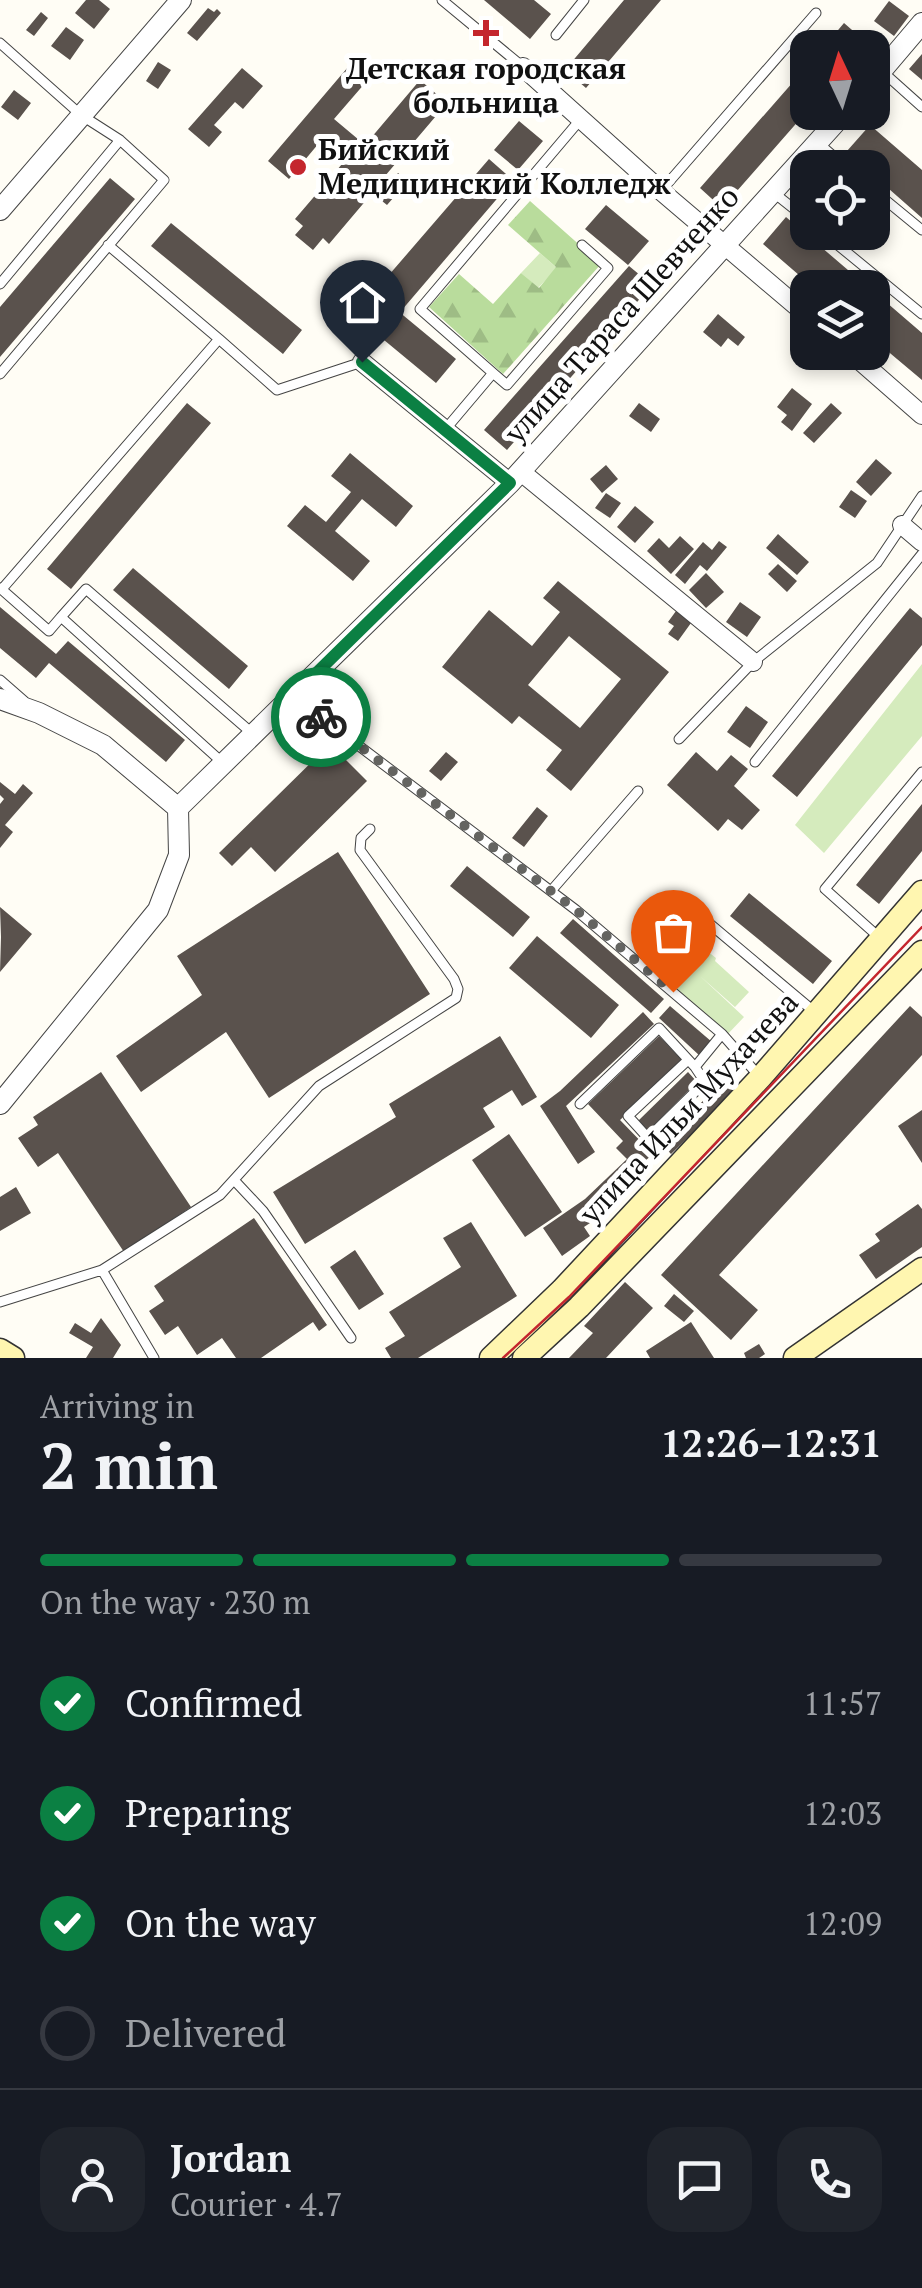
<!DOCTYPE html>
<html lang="en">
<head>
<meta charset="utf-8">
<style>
	body { margin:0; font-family:"PT Serif",serif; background:#20242c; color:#f1f3f6; height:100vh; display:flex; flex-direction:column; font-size:38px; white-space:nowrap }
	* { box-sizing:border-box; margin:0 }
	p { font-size:32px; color:#9ea1a6 }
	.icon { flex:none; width:55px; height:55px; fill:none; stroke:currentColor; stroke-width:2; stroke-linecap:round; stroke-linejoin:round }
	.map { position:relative; height:1358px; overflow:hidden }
	.side { display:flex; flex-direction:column; background:#171b24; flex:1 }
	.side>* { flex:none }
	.needle { width:65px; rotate:356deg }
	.controls { position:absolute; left:790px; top:30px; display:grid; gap:20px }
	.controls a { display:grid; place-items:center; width:100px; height:100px; border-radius:20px; background:#171b24; box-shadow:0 5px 15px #0003; font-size:50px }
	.pin { position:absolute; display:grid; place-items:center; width:85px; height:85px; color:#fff; margin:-102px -42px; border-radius:50% 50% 50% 0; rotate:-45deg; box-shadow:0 0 10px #0007 }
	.pin .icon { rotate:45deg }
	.courier { position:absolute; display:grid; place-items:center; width:100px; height:100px; margin:-50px; border:8px solid #0b8043; border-radius:50%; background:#fff; color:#222; box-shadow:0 2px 12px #0007 }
	.overview em { font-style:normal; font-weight:800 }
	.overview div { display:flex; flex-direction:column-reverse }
	.overview { display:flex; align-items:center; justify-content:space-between; height:170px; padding:0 40px }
	h1 { font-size:65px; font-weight:800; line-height:75px }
	.bar { display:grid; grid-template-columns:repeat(4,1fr); gap:15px 10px; align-content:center; height:120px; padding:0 40px }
	.bar i { height:12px; border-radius:8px; background:#363941 }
	.bar .selected { background:#0b8043 }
	.bar p { grid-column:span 4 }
	.line { display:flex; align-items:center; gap:25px; padding:0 40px; border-top:2px solid #363941 }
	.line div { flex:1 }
	.round { display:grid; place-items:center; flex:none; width:105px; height:105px; border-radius:30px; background:#20242c }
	ol { padding:0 40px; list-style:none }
	li { display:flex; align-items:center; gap:30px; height:110px }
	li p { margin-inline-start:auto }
	li .icon { padding:10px; border-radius:50%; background:#0b8043; color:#fff; stroke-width:4 }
	li:last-child { color:#9ea1a6 }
	li i { width:55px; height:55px; border:5px solid #363941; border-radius:50% }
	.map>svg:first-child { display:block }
	.green { fill:#d5ebbd }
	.forest { fill:url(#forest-firs) }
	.building { fill:#5a524d; fill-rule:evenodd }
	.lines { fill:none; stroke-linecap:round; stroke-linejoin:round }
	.service-casing { stroke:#444; stroke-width:11 }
	.minor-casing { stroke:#444; stroke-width:20 }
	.tertiary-casing { stroke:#444; stroke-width:22 }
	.secondary-casing { stroke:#333; stroke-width:25 }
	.service { stroke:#fff; stroke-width:9 }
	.minor { stroke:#fff; stroke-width:18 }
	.tertiary { stroke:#fff; stroke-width:20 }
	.secondary { stroke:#fff6b0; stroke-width:22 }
	.tram { stroke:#c4262e; stroke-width:2.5 }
	.done { stroke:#646461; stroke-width:10; stroke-dasharray:0 18 }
	.route { stroke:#0b8043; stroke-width:12 }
	.poi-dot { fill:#c4262e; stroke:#fff; stroke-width:4 }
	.labels { text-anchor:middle; stroke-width:10; stroke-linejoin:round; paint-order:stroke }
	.poi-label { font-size:30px; font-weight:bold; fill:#111; stroke:#fff }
	.street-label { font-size:30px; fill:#111; stroke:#fff }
</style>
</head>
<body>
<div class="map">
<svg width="922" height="1358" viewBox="0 0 922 1358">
	<defs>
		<pattern id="forest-firs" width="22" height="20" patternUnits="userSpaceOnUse" patternTransform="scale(2.5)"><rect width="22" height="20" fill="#b9dc9c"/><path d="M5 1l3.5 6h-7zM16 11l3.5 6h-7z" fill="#9ebc85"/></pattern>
	</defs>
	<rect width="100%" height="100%" fill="#fffdf5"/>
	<path class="green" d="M540 253 557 268 538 288 521 273Z
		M922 664V736L824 853 795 825Z
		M692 939 716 958 715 961 749 992 735 1007 700 976 744 1017 726 1036 659 975Z"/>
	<path class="forest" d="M530 201 601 264 503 374 429 307 459 274 493 304 521 273 539 288 556 267 508 225Z"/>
	<path class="building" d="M86 0H99L110 9 94 29 75 13Z
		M484 0H534L551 14 530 39Z
		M624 0H661L586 88 565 70Z
		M889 1 909 16 894 36 874 21Z
		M208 8 214 12 217 9 221 13 197 41 187 33Z
		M41 12 48 18 34 36 26 30Z
		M844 23 867 43 863 48H823Z
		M66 27 84 40 70 60 51 46Z
		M922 54V80L909 69Z
		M354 60 372 75 334 119 365 145 420 80 447 103 385 176 392 181 398 173 408 181 387 205 377 197 383 189 379 185 329 244 323 238 313 250 295 235 303 226 295 219 348 157 324 137 289 179 268 161Z
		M158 62 171 70 158 89 146 81Z
		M808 65V110L722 208 700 188Z
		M242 68 263 86 243 109 235 102 214 125 222 132 209 147 188 129Z
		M14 90 31 103 18 120 1 107Z
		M519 121 543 141 518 170 494 150Z
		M870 125 922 170V218L872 174V168H865L847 151Z
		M489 159 513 180 401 311 376 290Z
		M110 178 135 199 0 357V307Z
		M606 205 649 241 628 265 585 229Z
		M786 217 869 288H814L763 244Z
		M171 223 302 330 283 354 151 246Z
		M629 266 652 285 507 450 484 430Z
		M872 290 922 333V380L872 338Z
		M398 311 456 359 436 383 378 335Z
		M718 314 745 337 738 346 728 338 721 347 703 332Z
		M792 388 812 404 792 431 781 422 787 415 777 407Z
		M187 403 211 423 71 589 47 569Z
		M639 403 660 419 651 432 629 416Z
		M831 403 842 413 814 443 803 433Z
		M350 453 413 506 396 527 362 499 335 531 370 561 353 581 287 526 305 505 326 522 351 492 331 476Z
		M876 459 892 473 871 496 856 482Z
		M606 465 618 479 602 493 590 479Z
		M851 490 867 501 855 518 839 507Z
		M606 493 621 503 610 518 595 508Z
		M635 506 654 522 635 543 617 527Z
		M778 534 809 562 797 575 766 548Z
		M680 536 694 549 671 574 647 551 659 538 669 548Z
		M719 541 727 547 707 571 700 565 685 584 675 575 703 542 712 550Z
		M778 564 797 581 787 592 768 574Z
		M133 568 248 666 229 689 113 590Z
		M706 573 724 592 706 608 689 590Z
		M558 581 669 672 571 791 546 770 562 750 519 716 512 724 442 667 489 610 532 646 560 612 543 598ZM569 636 621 679 580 728 528 685Z
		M740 602 761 617 747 637 726 622Z
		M0 607 56 654 68 641 185 740 166 762 49 663 36 678 0 648Z
		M910 608 922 618V645L797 797 772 776Z
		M676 611 691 623 678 641 668 634 674 626 668 622Z
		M746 706 768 722 750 748 727 732Z
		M330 744 367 781 275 872 251 847 232 866 219 853Z
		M446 752 458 762 441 781 429 771Z
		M696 752 717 771 731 755 748 769 734 786 760 810 742 830 728 819 718 831 667 785Z
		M0 782 15 794 23 784 33 793 5 825 13 832 0 848V804L4 799 0 795Z
		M922 804V851L879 904 856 885Z
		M537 807 548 816 524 847 512 838Z
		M338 852 430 994 269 1098 226 1032 141 1092 116 1056 202 995 177 956Z
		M467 866 530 917 513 937 450 886Z
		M749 893 832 961 813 984 730 916Z
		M0 907 32 934 0 972 1 937Z
		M573 919 664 999 651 1013 560 933Z
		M537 936 619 1005 591 1038 509 968Z
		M670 1006 712 1042 700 1056 659 1018Z
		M910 1006 922 1017V1055L719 1275 758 1310 731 1340 661 1275Z
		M643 1012 654 1024 566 1106 595 1152 578 1164 540 1106 560 1091Z
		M500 1036 537 1097 522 1106 512 1090 483 1108 495 1127 305 1244 273 1192 396 1117 389 1104Z
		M659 1036 683 1061 620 1120 653 1154 606 1195 614 1207 584 1227 590 1236 562 1256 543 1228 585 1199 627 1159 616 1148 623 1141 588 1104Z
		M101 1072 191 1207 124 1252 58 1153 38 1167 18 1138 38 1125 33 1117Z
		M688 1072 697 1082 648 1131 638 1121Z
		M725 1080 736 1091 671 1154 660 1142Z
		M922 1110V1163L898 1126Z
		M509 1134 562 1212 525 1237 472 1160Z
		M16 1187 31 1213 0 1231V1197Z
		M918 1204 922 1209V1247L876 1279 859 1255 880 1241 875 1234Z
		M254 1218 327 1325 319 1331 313 1322 261 1358H236L222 1338 197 1355 178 1326 165 1335 149 1311 164 1301 154 1286Z
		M471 1222 517 1296 418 1358H391L385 1348 405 1336 389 1312 461 1267 443 1238Z
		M355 1250 384 1294 359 1310 330 1267Z
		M625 1282 653 1308 606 1358H569L593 1333 584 1326Z
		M674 1294 694 1311 684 1322 664 1306Z
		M101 1318 121 1345 113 1358H86L93 1347 69 1333 75 1323 91 1333Z
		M691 1322 714 1358H650L646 1351Z
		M759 1344 765 1354 759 1358H746L744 1353Z"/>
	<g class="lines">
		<defs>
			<path id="service" d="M442 0 523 67
				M556 35 584 0
				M0 43 81 115 120 140 164 180 0 374
				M883 72 922 107
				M818 143 847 168
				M872 189 922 230
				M661 191 816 13
				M774 193 808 220
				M822 232 922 314
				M0 284 120 140
				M219 339 277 390 362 362
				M493 373 420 309 580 120
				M444 431 493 373 507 385 608 268 582 245
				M0 588 49 631 61 617 223 763
				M2 589 219 339 108 245
				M61 617 86 589 253 734
				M0 680 24 701
				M293 696 576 910 722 1034 759 1076
				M679 739 753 662 877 563 922 496
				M755 762 922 554
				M551 891 638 791
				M704 919 817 1014
				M881 939 825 889 922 772
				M688 1060 628 1116 648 1138 705 1082 695 1067
				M580 1104 659 1028 695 1067 722 1034
				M234 1180 263 1211 351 1338
				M102 1270 154 1358
				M0 1302 102 1270 220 1195 319 1086 456 998 458 989 454 979 360 850 361 838 370 829"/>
			<path id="minor" d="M523 67 661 191 808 316
				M850 352 922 415
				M362 362 510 483
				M520 471 753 662
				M902 525 922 542"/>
			<path id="tertiary" d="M872 82 922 23
				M0 210 181 0
				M0 699 39 713 103 745 178 808
				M0 1104 158 910 179 855 178 808 510 483 845 112"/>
			<path id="secondary" d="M0 1350 13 1358
				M491 1358 562 1290 760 1078 922 892
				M524 1358 579 1307 922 952
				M795 1358 922 1269"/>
		</defs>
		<use href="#service" class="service-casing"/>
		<use href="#minor" class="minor-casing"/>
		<use href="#tertiary" class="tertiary-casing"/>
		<use href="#secondary" class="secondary-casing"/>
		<use href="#service" class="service"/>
		<use href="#minor" class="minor"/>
		<use href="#tertiary" class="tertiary"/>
		<use href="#secondary" class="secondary"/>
		<path class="tram" d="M503 1358 569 1297 922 927"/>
	</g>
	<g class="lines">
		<path class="done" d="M321 717 576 910 673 992"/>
		<path class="route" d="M321 717 293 696 510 483 362 362"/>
	</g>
	<g class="poi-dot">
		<path d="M481 18h10v10h10v10h-10v10h-10v-10h-10v-10h10z"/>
		<circle cx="298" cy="167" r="10"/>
	</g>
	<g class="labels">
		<g class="poi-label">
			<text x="486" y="79">Детская городская<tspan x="486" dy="34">больница</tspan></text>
			<text x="318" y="160" text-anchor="start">Бийский<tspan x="318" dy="34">Медицинский Колледж</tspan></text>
		</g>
		<g class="street-label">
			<text transform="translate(622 315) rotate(-48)" y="10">улица Тараса Шевченко</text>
			<text transform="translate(689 1108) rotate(-47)" y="10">улица Ильи Мухачева</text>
		</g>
	</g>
</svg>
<div class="controls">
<a><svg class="needle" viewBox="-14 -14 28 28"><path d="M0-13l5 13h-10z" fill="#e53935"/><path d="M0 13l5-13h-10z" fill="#9ea1a6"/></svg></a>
<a><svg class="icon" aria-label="locate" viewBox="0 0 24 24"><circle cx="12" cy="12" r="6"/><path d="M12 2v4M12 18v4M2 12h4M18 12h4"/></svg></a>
<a><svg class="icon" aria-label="layers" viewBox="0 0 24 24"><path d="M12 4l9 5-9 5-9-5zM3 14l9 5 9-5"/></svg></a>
</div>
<div class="pin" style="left:673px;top:992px;background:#ea580c"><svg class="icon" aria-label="bag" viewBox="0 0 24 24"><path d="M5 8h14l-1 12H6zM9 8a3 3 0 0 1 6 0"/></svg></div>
<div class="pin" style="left:362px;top:362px;background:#1f2937"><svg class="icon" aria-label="home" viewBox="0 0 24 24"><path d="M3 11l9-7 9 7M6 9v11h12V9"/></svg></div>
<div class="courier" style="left:321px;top:717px"><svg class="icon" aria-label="bike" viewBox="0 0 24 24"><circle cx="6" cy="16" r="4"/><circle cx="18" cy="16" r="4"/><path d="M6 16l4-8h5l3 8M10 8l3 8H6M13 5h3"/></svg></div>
</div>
<section class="side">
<div class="overview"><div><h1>2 min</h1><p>Arriving in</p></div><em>12:26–12:31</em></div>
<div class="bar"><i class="selected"></i><i class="selected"></i><i class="selected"></i><i></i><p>On the way · 230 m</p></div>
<ol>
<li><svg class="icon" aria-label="check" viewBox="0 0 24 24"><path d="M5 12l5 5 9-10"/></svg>Confirmed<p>11:57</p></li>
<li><svg class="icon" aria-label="check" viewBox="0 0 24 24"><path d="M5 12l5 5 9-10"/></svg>Preparing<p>12:03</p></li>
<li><svg class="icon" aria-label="check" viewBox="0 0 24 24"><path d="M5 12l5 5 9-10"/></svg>On the way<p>12:09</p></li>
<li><i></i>Delivered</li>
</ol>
<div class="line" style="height:180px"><a class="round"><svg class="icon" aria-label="person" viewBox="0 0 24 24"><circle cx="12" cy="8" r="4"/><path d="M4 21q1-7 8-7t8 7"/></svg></a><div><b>Jordan</b><p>Courier · 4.7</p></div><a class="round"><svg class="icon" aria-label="chat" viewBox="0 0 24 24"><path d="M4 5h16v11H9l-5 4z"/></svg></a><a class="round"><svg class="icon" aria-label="phone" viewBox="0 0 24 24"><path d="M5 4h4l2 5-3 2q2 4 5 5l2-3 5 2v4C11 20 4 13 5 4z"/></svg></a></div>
</section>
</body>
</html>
